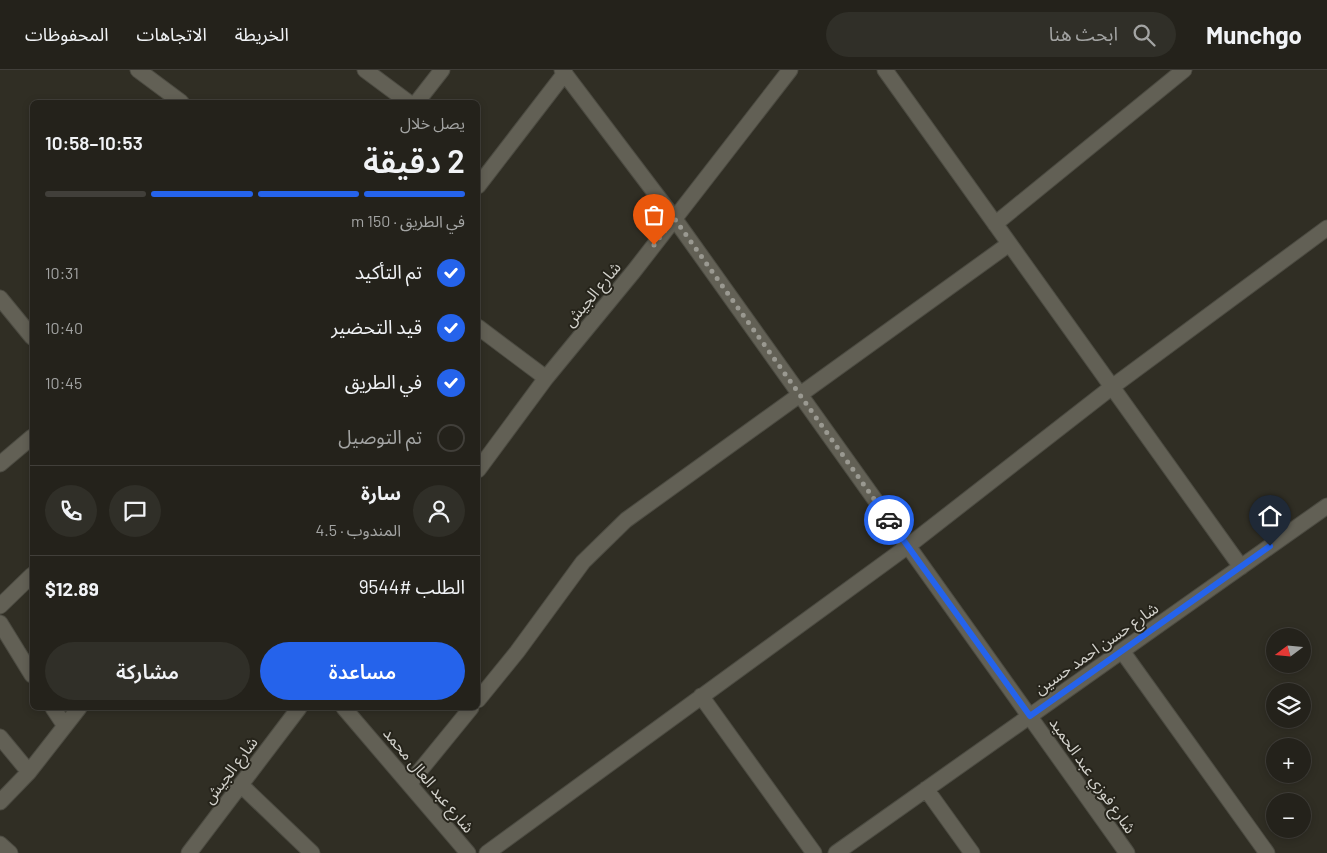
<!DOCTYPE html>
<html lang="ar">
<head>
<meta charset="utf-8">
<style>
	body { margin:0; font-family:Barlow,"Noto Sans Arabic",sans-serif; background:#302f28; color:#f1f3f6; direction:rtl; height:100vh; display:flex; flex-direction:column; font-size:19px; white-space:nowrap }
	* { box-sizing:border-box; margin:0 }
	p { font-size:16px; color:#a3a4a3 }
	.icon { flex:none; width:28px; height:28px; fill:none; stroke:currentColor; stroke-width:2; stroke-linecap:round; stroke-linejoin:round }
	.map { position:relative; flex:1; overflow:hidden; direction:ltr }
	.side { position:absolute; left:30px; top:30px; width:450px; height:610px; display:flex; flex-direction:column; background:#24221b; border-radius:8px; box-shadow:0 2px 8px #0003,0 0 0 1px #413f3a; direction:rtl }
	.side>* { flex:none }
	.needle { width:32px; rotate:254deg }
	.fabs { position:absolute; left:1266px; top:558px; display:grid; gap:10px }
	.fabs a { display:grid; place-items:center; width:45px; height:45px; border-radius:50%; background:#24221b; box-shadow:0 2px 8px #0003,0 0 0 1px #413f3a; font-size:25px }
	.pin { position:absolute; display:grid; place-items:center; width:42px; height:42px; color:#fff; margin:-51px -21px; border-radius:50% 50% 50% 0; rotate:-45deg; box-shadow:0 0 5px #0007 }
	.pin .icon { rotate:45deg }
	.courier { position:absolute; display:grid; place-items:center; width:50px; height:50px; margin:-25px; border:4px solid #2563eb; border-radius:50%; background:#fff; color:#222; box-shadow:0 1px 6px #0007 }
	.summary em { font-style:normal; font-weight:600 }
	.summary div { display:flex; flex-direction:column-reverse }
	.summary { display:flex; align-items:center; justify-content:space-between; height:85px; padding:0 15px }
	h1 { font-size:32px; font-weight:600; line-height:38px }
	.bar { display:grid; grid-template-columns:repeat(4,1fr); gap:8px 5px; align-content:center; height:60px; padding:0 15px }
	.bar i { height:6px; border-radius:4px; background:#413f3a }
	.bar .selected { background:#2563eb }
	.bar p { grid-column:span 4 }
	.line { display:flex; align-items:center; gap:12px; padding:0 15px; border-top:1px solid #413f3a }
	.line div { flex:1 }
	.round { display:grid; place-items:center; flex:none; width:52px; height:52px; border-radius:26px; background:#302f28 }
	ol { padding:0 15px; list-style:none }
	li { display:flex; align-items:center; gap:15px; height:55px }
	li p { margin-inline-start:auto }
	li .icon { padding:5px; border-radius:50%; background:#2563eb; color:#fff; stroke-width:4 }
	li:last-child { color:#a3a4a3 }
	li i { width:28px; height:28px; border:2px solid #413f3a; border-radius:50% }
	.cta { display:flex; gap:10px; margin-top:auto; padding:10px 15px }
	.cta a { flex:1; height:58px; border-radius:30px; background:#2563eb; color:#fff; font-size:20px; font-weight:600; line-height:58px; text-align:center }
	.cta a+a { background:#302f28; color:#f1f3f6 }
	header { display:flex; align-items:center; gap:30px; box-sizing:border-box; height:70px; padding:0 25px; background:#24221b; border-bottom:1px solid #413f3a }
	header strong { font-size:24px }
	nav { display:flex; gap:28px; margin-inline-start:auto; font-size:18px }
	.search { width:350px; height:45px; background:#302f28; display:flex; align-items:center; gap:12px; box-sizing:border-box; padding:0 18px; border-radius:28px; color:#a3a4a3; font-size:19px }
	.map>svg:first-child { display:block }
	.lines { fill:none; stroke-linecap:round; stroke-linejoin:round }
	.minor-casing { stroke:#4c4b42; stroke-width:17 }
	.minor { stroke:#626055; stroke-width:15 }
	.done { stroke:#9a9991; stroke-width:5; stroke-dasharray:0 9 }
	.route { stroke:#2563eb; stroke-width:6 }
	.labels { text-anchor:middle; stroke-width:4; stroke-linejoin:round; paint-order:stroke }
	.street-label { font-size:16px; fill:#d3d2cc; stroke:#26241b }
</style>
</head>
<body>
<header>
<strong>Munchgo</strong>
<div class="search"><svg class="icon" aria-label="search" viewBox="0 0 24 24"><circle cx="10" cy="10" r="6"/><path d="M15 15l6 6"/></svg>ابحث هنا</div>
<nav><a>الخريطة</a><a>الاتجاهات</a><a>المحفوظات</a></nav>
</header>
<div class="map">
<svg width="1327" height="783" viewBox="0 0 1327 783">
	<rect width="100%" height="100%" fill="#302e24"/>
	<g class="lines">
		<defs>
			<path id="minor" d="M138 0 181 32
				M365 0 408 32
				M562 0 674 148 1127 783
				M885 0 1241 497
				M417 32 442 0
				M478 116 565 3
				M995 154 1184 0
				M0 228 32 267
				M478 257 546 308
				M0 394 32 367
				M478 400 546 308 634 201 790 0
				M0 536 32 505
				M0 553 32 605
				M1122 581 1267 783
				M701 626 814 783
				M478 630 517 582 583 492 626 450 1009 174
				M53 638 65 656
				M344 638 468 783
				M0 667 29 702
				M409 714 471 638
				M241 715 312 783
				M926 719 972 783
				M0 732 29 702 79 638
				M0 774 10 783
				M189 783 299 638
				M487 783 908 476 1112 317 1327 158
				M836 783 1327 436"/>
		</defs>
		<use href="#minor" class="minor-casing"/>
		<use href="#minor" class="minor"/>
	</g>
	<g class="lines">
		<path class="done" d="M654 175 674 148 889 450"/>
		<path class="route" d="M889 450 1030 646 1270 476"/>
	</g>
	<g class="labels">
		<g class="street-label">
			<text transform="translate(592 224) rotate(-50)" y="6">شارع الجيش</text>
			<text transform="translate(1096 578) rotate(-35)" y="6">شارع حسن احمد حسين</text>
			<text transform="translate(230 700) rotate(-53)" y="6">شارع الجيش</text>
			<text transform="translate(1093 705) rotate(55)" y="6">شارع فوزي عبد الحميد</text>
			<text transform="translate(429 710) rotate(50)" y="6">شارع عبد العال محمد</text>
		</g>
	</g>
</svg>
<div class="fabs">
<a><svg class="needle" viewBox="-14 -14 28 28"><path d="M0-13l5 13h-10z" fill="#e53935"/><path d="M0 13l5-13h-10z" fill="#a3a4a3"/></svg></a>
<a><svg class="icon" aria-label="layers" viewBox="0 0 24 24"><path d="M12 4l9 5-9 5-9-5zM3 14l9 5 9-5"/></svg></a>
<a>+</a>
<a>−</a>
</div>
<div class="pin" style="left:654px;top:175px;background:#ea580c"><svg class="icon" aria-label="bag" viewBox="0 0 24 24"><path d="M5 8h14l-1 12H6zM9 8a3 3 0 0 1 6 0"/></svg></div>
<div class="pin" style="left:1270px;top:476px;background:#1f2937"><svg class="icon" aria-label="home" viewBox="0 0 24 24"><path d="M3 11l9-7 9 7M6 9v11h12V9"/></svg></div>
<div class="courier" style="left:889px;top:450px"><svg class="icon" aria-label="car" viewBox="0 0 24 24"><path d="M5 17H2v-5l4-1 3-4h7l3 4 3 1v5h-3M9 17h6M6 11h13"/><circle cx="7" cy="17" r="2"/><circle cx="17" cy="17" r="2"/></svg></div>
<section class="side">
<div class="summary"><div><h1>2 دقيقة</h1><p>يصل خلال</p></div><em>10:53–10:58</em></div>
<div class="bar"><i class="selected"></i><i class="selected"></i><i class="selected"></i><i></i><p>في الطريق · 150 m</p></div>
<ol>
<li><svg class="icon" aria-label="check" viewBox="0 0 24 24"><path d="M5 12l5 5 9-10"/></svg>تم التأكيد<p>10:31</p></li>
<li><svg class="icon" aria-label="check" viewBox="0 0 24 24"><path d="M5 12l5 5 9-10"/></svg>قيد التحضير<p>10:40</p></li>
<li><svg class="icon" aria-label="check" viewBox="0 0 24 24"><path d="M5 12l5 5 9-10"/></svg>في الطريق<p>10:45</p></li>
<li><i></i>تم التوصيل</li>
</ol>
<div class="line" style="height:90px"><a class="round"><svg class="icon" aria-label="person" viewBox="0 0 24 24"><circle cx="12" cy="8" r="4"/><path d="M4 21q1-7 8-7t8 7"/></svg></a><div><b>سارة</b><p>المندوب · 4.5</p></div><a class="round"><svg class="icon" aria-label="chat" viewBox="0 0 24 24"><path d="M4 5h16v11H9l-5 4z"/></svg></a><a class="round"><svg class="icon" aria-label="phone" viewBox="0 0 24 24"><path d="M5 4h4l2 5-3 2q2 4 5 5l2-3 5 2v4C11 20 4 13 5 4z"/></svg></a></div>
<div class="line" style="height:65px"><div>الطلب #9544</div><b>$12.89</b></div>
<div class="cta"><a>مساعدة</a><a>مشاركة</a></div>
</section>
</div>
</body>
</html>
